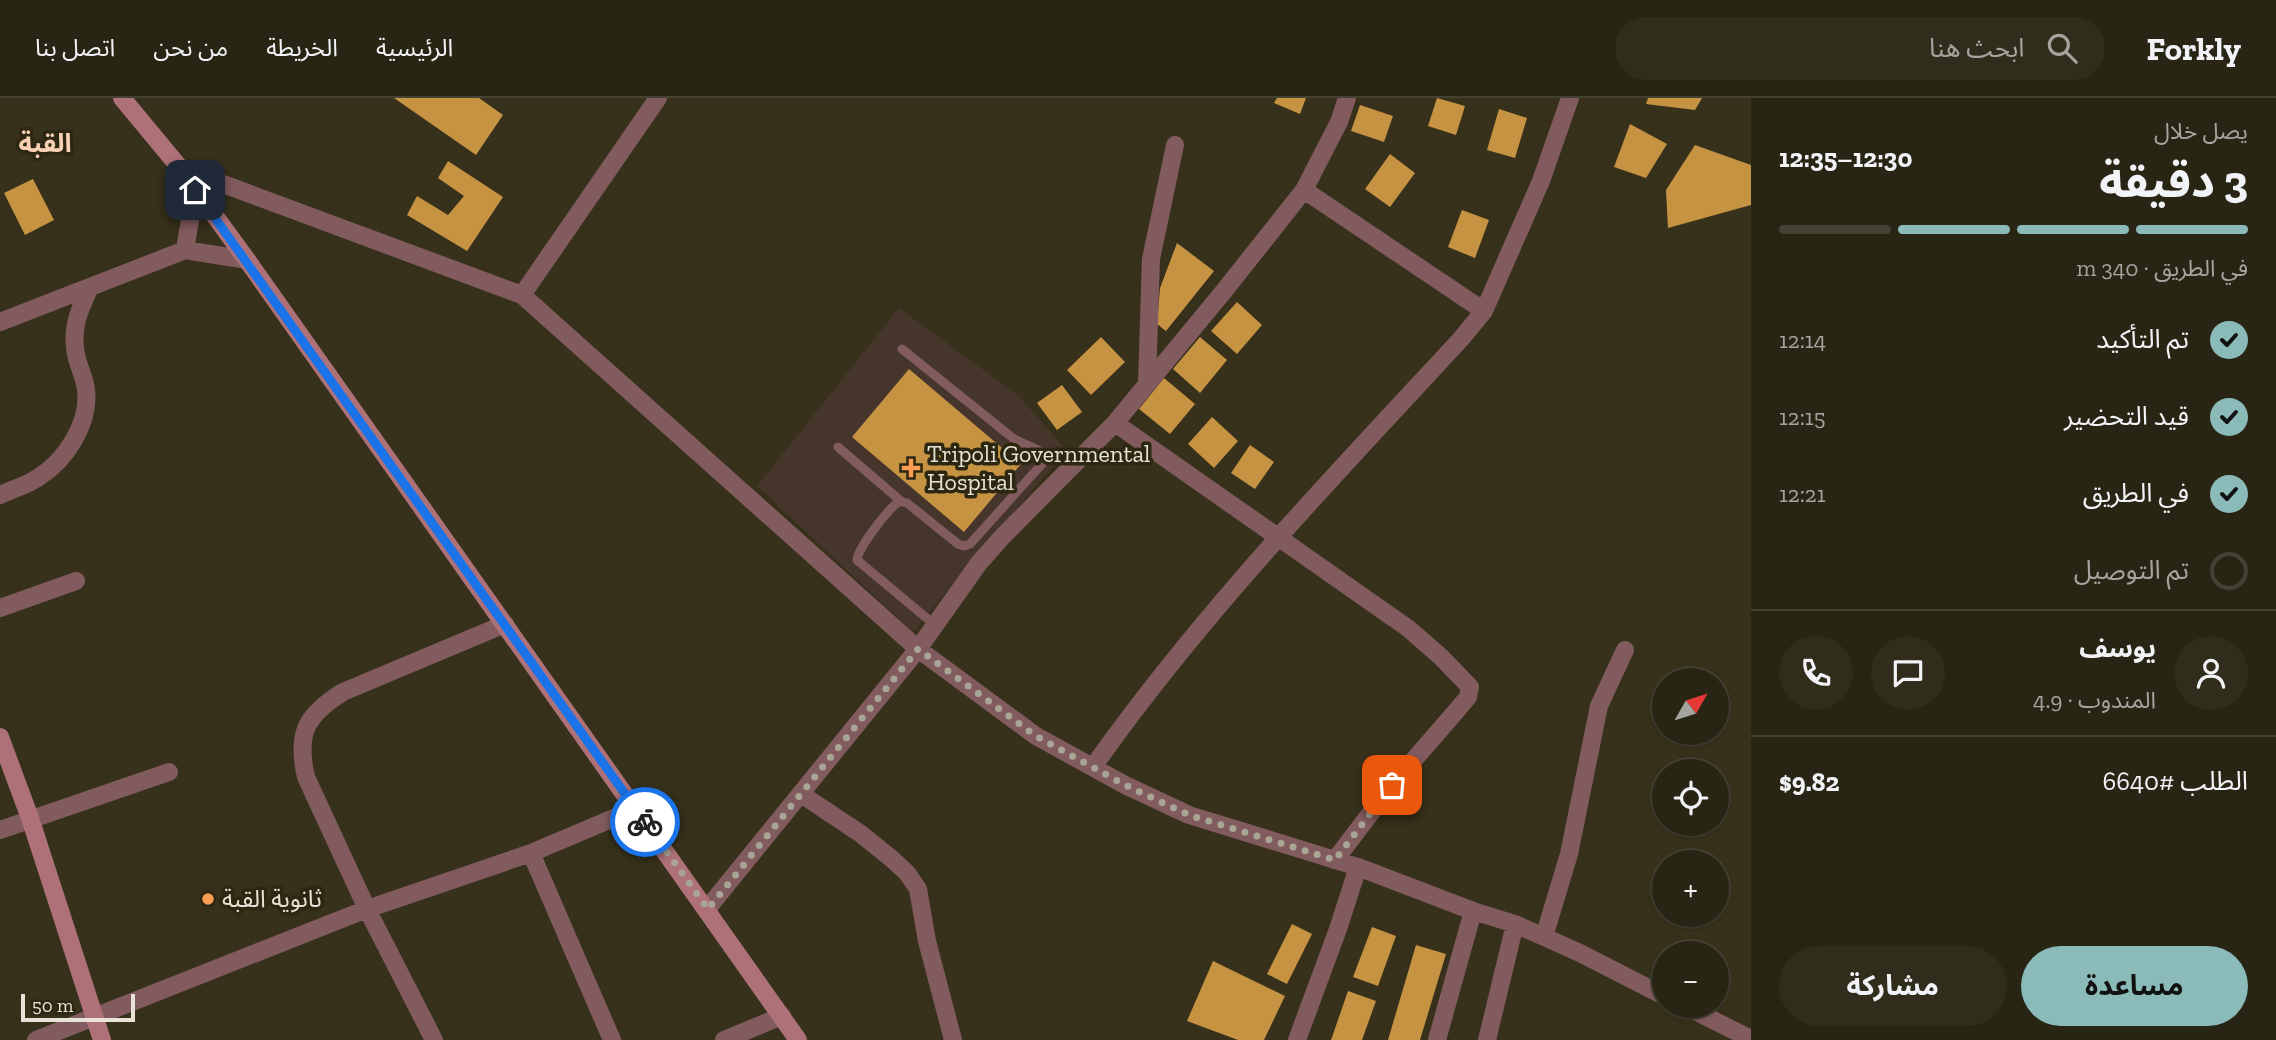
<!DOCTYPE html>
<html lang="ar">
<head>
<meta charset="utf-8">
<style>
	body { margin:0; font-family:"Zilla Slab","Noto Sans Arabic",serif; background:#312d1d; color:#f1f3f6; direction:rtl; height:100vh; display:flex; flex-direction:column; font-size:26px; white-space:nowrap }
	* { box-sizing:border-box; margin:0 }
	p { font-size:23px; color:#a5a5a0 }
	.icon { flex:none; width:38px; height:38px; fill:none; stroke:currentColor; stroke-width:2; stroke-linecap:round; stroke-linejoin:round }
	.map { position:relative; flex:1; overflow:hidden; direction:ltr }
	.drawer { display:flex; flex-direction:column; background:#292514; width:525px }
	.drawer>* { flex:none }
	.needle { width:46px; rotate:51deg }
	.fabs { position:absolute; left:1652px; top:570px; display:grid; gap:14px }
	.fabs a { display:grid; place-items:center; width:77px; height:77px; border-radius:50%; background:#292514; box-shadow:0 2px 5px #0004,0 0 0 2px #454234; font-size:35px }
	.scale { position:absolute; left:21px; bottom:18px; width:114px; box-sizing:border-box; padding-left:7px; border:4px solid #e7e3d6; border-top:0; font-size:19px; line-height:24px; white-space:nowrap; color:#e7e3d6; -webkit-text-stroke:5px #2d2711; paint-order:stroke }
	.pin { position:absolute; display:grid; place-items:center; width:60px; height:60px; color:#fff; margin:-30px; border-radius:14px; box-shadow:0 4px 10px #0006 }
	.courier { position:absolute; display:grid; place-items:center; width:70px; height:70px; margin:-35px; border:5px solid #1a73e8; border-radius:50%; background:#fff; color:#222; box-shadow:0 2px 9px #0007 }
	.summary em { font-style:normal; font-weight:700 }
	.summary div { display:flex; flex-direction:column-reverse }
	.summary { display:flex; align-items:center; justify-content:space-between; height:119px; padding:0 28px }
	h1 { font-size:46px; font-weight:700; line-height:52px }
	.bar { display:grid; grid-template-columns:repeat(4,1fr); gap:10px 7px; align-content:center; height:84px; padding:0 28px }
	.bar i { height:9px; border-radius:5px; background:#454234 }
	.bar .on { background:#8bbbb9 }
	.bar p { grid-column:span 4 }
	.line { display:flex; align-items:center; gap:18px; padding:0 28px; border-top:2px solid #454234 }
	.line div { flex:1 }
	.round { display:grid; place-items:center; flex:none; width:74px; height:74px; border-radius:37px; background:#312d1d }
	ol { padding:0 28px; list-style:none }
	li { display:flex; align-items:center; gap:21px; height:77px }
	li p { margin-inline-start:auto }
	li .icon { padding:7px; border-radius:50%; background:#8bbbb9; color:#111; stroke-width:4 }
	li:last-child { color:#a5a5a0 }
	li i { width:38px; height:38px; border:4px solid #454234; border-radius:50% }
	.primary-button { display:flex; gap:14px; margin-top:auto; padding:14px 28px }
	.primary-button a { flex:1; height:80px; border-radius:42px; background:#8bbbb9; color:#111; font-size:28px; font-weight:700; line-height:80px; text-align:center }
	.primary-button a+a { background:#312d1d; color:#f1f3f6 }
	header { display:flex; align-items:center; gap:42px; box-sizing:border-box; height:98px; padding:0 35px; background:#292514; border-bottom:2px solid #454234 }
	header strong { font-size:33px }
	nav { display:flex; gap:38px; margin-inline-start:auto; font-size:24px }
	.search { width:490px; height:63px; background:#312d1d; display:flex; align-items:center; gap:18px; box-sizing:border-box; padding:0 24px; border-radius:38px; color:#a5a5a0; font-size:26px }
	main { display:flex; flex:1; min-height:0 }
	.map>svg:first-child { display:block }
	.medical { fill:#46352b }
	.building { fill:#c69343 }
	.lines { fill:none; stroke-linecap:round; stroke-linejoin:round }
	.service { stroke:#825b5f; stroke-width:9 }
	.minor { stroke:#825b5f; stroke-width:18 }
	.secondary { stroke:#ae7178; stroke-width:18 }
	.done { stroke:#a9a595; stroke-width:7; stroke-dasharray:0 12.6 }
	.route { stroke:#1a73e8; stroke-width:9 }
	.poi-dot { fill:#fd9d54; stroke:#2d2711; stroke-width:2.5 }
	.labels { text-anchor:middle; stroke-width:7; stroke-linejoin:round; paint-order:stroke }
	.poi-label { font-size:24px; fill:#e7e3d6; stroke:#2d2711; text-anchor:start }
	.neighbourhood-label { font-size:26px; font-weight:bold; fill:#f9d0b4; stroke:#2d2711 }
</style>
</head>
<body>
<header>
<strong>Forkly</strong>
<div class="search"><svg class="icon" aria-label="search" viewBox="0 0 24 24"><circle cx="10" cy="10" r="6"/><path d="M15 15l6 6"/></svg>ابحث هنا</div>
<nav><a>الرئيسية</a><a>الخريطة</a><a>من نحن</a><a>اتصل بنا</a></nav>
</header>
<main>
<section class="drawer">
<div class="summary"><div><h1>3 دقيقة</h1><p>يصل خلال</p></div><em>12:30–12:35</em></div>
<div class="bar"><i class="on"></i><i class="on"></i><i class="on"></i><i></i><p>في الطريق · 340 m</p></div>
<ol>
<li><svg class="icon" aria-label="check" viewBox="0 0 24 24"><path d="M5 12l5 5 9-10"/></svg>تم التأكيد<p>12:14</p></li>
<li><svg class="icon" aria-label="check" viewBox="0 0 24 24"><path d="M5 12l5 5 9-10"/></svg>قيد التحضير<p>12:15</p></li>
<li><svg class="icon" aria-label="check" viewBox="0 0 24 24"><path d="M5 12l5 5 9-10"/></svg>في الطريق<p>12:21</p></li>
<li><i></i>تم التوصيل</li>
</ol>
<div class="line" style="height:126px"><a class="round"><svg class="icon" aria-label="person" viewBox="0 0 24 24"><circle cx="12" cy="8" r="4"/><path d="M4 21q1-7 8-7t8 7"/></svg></a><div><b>يوسف</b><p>المندوب · 4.9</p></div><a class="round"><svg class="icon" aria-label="chat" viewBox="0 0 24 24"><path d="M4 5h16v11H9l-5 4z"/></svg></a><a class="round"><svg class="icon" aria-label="phone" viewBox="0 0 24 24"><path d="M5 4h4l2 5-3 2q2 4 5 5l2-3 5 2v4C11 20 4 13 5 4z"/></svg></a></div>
<div class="line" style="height:91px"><div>الطلب #6640</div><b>$9.82</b></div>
<div class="primary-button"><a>مساعدة</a><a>مشاركة</a></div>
</section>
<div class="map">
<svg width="1751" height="942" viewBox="0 0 1751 942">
	<rect width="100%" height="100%" fill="#37311b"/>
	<path class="medical" d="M899 210 1019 298 1066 352 913 534 757 388Z"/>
	<path class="building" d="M394 0H479L503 17 476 57Z
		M1277 0H1306L1300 16 1274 5Z
		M1437 0 1465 8 1456 37 1428 28Z
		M1648 0H1702L1695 12 1646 6Z
		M1360 7 1393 18 1384 44 1351 33Z
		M1499 11 1527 20 1515 60 1487 52Z
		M1630 26 1667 46 1646 80 1614 69Z
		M1695 47 1751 67V107L1668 130 1666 92Z
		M1390 56 1415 75 1390 109 1365 91Z
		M448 63 503 99 467 153 407 117 417 98 448 117 464 98 438 80Z
		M33 81 54 122 25 137 4 95Z
		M1462 112 1489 122 1475 160 1448 149Z
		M1177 145 1214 173 1166 233 1157 226 1160 190Z
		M1237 204 1262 227 1237 256 1211 233Z
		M1101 239 1125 264 1091 297 1067 272Z
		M1200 239 1227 262 1200 295 1173 271Z
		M909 271 1021 366 964 434 852 339Z
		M1164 280 1195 306 1170 336 1139 311Z
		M1062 287 1082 314 1057 332 1037 305Z
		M1212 319 1238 343 1214 370 1188 346Z
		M1250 347 1274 364 1255 391 1231 375Z
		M1292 826 1312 836 1287 886 1267 876Z
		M1372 829 1396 838 1378 888 1353 879Z
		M1416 847 1446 856 1420 942H1388Z
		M1213 863 1285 898 1264 942H1238L1187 923Z
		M1348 893 1376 903 1362 942H1331Z"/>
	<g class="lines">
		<path class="service" d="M902 251 1014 341 1071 367
			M838 349 902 404
			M935 527 857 462C858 450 886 414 896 406 901 402 902 404 907 405L958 446 964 448 970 446 1050 357"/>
		<path class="minor" d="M180 70 522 197 918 551 1036 638 1125 687 1189 717 1358 769 1473 813 1515 826 1580 855 1664 898
			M1304 92 1484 213
			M185 152 195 92
			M522 197 658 0
			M0 224 185 152 247 162
			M1147 284 1151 161 1175 47
			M1115 325 1409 531 1441 559 1470 589 1468 599 1458 611 1392 687 1335 762
			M0 397C13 391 28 387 39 379 66 362 90 325 86 292 85 282 80 271 77 261 70 233 78 214 90 189
			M0 510 76 483
			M1093 669C1201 516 1333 379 1460 242L1484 213 1541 83 1570 0
			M801 696 861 736 892 761 907 775 918 791 927 843 953 942
			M0 732 169 674
			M531 755 612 942
			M707 811 918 551 979 465 1003 438 1115 325 1224 193 1304 92 1339 24 1347 0
			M1544 839 1569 756 1599 608 1625 552
			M1685 908 1751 941
			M36 942 367 811 531 755 635 711
			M434 942 367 811 306 679C296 635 306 617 343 594L505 526
			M724 942 782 918
			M1297 942 1338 831 1358 769
			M1437 942 1473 813
			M1487 942 1515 826"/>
		<path class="secondary" d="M122 0 180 70 247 162 798 942
			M0 639 30 720 102 942"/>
	</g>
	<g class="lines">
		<path class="done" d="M645 724 708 811 918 551 1036 638 1125 687 1189 717 1335 762 1392 687"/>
		<path class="route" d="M195 92 645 724"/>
	</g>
	<g class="poi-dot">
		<path d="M907.5 359.5h7v7h7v7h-7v7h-7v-7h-7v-7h7z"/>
		<circle cx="208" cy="801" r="7"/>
	</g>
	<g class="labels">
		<g class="poi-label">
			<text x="927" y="364">Tripoli Governmental<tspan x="927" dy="28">Hospital</tspan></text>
			<text x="222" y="809">ثانوية القبة</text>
		</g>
		<g class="neighbourhood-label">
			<text x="45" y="54">القبة</text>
		</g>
	</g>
</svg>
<div class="fabs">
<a><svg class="needle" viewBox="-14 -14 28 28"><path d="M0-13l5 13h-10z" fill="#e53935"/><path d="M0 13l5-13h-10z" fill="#a5a5a0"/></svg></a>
<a><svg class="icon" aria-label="locate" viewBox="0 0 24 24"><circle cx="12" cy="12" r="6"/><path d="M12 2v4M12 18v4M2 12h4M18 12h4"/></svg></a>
<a>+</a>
<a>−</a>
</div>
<div class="scale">50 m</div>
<div class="pin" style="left:1392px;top:687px;background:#ea580c"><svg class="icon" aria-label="bag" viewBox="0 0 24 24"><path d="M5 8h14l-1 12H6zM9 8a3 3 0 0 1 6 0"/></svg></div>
<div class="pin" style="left:195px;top:92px;background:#1f2937"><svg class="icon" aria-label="home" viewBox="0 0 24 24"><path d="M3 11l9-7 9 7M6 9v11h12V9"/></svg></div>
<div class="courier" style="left:645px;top:724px"><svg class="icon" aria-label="bike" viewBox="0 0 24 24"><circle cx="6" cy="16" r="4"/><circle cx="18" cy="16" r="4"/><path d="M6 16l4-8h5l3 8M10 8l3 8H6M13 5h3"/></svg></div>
</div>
</main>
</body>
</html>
